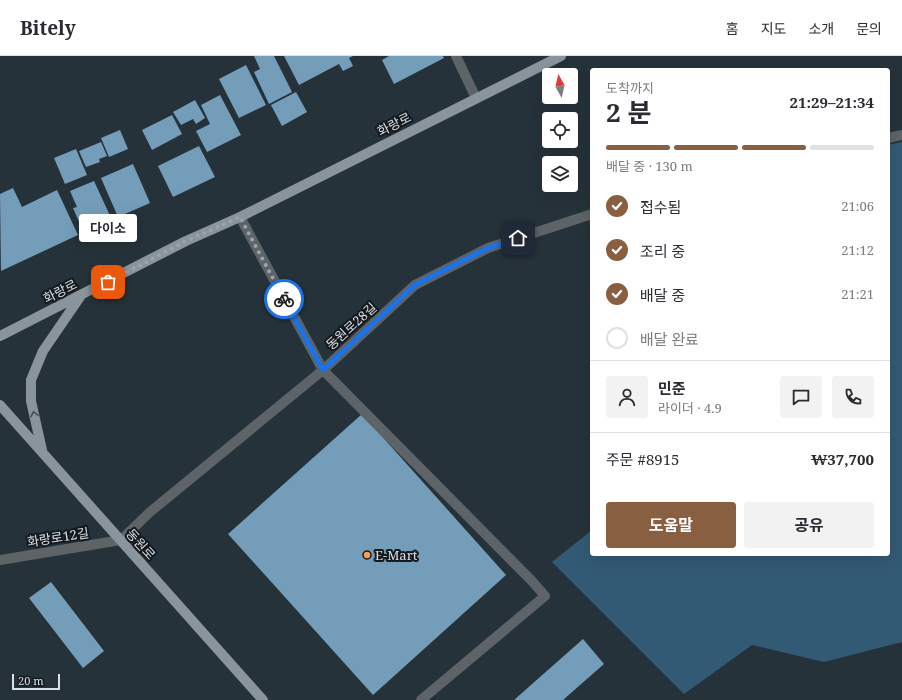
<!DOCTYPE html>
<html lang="ko">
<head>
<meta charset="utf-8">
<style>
	body { margin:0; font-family:"Noto Serif","Noto Sans KR",serif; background:#f2f2f3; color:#2b2b33; height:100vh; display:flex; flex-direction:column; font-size:15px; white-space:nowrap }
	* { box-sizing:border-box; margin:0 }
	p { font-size:13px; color:#7c7c81 }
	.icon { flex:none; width:22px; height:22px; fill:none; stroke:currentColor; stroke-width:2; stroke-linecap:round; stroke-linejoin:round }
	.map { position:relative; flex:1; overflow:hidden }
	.drawer { position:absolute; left:590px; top:12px; width:300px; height:488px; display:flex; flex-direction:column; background:#fff; border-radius:4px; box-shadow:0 4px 16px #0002 }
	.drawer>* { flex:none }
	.needle { width:26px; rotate:352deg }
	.buttons { position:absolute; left:542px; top:12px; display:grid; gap:8px }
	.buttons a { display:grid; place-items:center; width:36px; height:36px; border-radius:4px; background:#fff; box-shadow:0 4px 16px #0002; font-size:20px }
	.scale { position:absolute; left:12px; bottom:10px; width:48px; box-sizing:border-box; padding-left:4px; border:2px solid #d9e1e6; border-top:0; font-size:11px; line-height:14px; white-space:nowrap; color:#d9e1e6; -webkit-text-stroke:3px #14191d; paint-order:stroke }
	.pin { position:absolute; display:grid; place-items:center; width:34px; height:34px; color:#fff; margin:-17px; border-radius:8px; box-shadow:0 2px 6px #0006 }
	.courier { position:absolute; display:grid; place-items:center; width:40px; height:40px; margin:-20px; border:3px solid #1a73e8; border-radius:50%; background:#fff; color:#222; box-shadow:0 1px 5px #0007 }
	.bubble { position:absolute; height:28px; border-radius:4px; background:#fff; box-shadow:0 4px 16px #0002; font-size:13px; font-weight:700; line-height:28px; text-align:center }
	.head em { font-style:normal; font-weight:700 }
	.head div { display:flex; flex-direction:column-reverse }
	.head { display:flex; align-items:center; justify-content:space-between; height:68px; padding:0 16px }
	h1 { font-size:26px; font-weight:700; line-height:30px }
	.bar { display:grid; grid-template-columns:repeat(4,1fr); gap:6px 4px; align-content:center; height:48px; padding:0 16px }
	.bar i { height:5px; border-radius:3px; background:#e1e1e2 }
	.bar .current { background:#885f40 }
	.bar p { grid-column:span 4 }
	.line { display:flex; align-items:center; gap:10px; padding:0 16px; border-top:1px solid #e1e1e2 }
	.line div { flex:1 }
	.round { display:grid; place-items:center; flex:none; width:42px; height:42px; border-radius:4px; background:#f2f2f3 }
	ol { padding:0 16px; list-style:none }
	li { display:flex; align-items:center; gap:12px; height:44px }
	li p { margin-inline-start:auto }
	li .icon { padding:4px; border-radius:50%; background:#885f40; color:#fff; stroke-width:4 }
	li:last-child { color:#7c7c81 }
	li i { width:22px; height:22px; border:2px solid #e1e1e2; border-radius:50% }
	.button { display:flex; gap:8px; margin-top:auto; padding:8px 16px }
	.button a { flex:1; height:46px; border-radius:4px; background:#885f40; color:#fff; font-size:16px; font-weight:700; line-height:46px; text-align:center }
	.button a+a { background:#f2f2f3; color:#2b2b33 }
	header { display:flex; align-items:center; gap:24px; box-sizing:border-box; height:56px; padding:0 20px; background:#fff; border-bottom:1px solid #e1e1e2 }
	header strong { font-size:19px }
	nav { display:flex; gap:22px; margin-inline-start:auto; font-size:14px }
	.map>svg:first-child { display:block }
	.park { fill:#335a74 }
	.building { fill:#749dba }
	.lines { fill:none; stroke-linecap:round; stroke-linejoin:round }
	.minor { stroke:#5d6367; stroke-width:10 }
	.major { stroke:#89949d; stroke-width:10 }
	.oneway { stroke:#495057 }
	.done { stroke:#9aa4aa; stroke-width:4; stroke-dasharray:0 7.2 }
	.route { stroke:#1a73e8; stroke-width:5 }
	.poi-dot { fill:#fa9f4f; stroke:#14191d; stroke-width:1.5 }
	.labels { text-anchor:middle; stroke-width:4; stroke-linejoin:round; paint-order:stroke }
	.street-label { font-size:13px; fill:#d9e1e6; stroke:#14191d }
	.poi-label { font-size:13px; fill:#d9e1e6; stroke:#14191d; text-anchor:start }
</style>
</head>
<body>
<header>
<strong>Bitely</strong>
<nav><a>홈</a><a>지도</a><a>소개</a><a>문의</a></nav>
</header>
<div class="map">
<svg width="902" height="644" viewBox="0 0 902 644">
	<rect width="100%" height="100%" fill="#26323a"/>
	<path class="park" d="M902 86V586L824 606 752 589 684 638 552 506 592 474V498H888V89Z"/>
	<path class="building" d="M254 0H274L292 36 269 48 254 16 260 13Z
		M284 0H353L349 2 353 10 343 15 339 8 299 29Z
		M389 0H443L444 2 394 28 382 4Z
		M246 9 266 49 239 62 219 23Z
		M296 36 307 56 282 70 271 49Z
		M220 39 241 79 207 96 196 75 210 68 201 49Z
		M195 44 205 62 196 68 193 63 181 69 173 56Z
		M172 59 182 78 152 94 142 74Z
		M120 74 128 93 109 101 101 82Z
		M101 86 107 100 99 103 100 106 86 111 79 95Z
		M199 90 215 121 173 141 158 110Z
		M76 93 87 119 65 128 54 102Z
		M133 108 150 147 118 161 101 122Z
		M94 125 112 164 84 177 73 152 77 151 70 135Z
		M13 132 22 151 57 134 78 179 1 215 0 138Z
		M362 358 506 519 373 639 228 478Z
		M51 526 104 595 83 612 29 542Z
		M583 583 604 608 563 644H514Z"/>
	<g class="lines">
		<path class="minor" d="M456 0 476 42
			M888 82 902 79
			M240 161 323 314 531 524 545 540 421 644
			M0 504 121 484 150 456 323 314 415 229 488 192 592 158"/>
		<path class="major" d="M0 280 186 185 240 161 561 0
			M0 349 263 644
			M42 394 31 345V324L43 295 80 241"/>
	</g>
	<defs><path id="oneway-chevron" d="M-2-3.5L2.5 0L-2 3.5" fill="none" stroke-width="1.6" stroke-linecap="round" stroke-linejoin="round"/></defs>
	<use class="oneway" href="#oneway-chevron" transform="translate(34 358) rotate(-102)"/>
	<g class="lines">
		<path class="done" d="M108 226 186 185 240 161 284 243"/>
		<path class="route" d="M284 243 323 314 415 229 488 192 518 182"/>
	</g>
	<circle class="poi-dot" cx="367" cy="499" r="4"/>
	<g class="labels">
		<g class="street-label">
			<text transform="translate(394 68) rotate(-27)" y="5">화랑로</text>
			<text transform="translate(60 235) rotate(-27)" y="5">화랑로</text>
			<text transform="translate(351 270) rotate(-42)" y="5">동원로28길</text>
			<text transform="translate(58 481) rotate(-9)" y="5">화랑로12길</text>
			<text transform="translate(141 488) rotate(48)" y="5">동원로</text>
		</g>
		<g class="poi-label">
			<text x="375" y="504">E-Mart</text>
		</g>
	</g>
</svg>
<div class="buttons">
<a><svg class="needle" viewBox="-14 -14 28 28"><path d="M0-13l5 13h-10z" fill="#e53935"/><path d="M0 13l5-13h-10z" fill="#7c7c81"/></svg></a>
<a><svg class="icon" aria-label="locate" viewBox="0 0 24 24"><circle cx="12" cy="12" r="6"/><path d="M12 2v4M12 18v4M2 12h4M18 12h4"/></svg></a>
<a><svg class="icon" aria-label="layers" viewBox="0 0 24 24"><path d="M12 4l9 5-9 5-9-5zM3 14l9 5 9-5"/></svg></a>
</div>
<div class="scale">20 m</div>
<div class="pin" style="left:108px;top:226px;background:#ea580c"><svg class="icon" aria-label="bag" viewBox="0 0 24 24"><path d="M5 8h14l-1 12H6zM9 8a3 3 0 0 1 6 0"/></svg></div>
<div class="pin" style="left:518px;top:182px;background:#1f2937"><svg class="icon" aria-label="home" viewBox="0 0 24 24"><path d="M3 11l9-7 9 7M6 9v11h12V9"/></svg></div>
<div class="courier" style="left:284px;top:243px"><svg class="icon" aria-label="bike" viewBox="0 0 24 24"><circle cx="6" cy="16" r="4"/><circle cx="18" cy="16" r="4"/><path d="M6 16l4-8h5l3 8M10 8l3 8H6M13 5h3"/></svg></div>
<div class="bubble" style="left:79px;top:158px;width:58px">다이소</div>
<section class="drawer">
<div class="head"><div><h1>2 분</h1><p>도착까지</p></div><em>21:29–21:34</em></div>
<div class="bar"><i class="current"></i><i class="current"></i><i class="current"></i><i></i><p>배달 중 · 130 m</p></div>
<ol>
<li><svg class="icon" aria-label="check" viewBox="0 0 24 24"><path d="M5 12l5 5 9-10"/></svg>접수됨<p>21:06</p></li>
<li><svg class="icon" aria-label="check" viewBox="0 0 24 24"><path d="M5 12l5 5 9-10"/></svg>조리 중<p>21:12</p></li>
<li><svg class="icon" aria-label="check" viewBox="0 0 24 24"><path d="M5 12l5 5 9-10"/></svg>배달 중<p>21:21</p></li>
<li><i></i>배달 완료</li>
</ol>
<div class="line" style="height:72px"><a class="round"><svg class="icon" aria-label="person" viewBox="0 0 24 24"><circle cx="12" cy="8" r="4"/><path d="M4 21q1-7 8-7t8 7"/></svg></a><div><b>민준</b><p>라이더 · 4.9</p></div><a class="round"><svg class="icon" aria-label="chat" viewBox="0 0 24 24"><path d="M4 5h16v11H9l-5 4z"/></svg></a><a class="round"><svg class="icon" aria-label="phone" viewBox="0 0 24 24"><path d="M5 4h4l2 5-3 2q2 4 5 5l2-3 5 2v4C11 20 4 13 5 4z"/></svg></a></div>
<div class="line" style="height:52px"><div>주문 #8915</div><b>₩37,700</b></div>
<div class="button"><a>도움말</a><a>공유</a></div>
</section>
</div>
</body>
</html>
